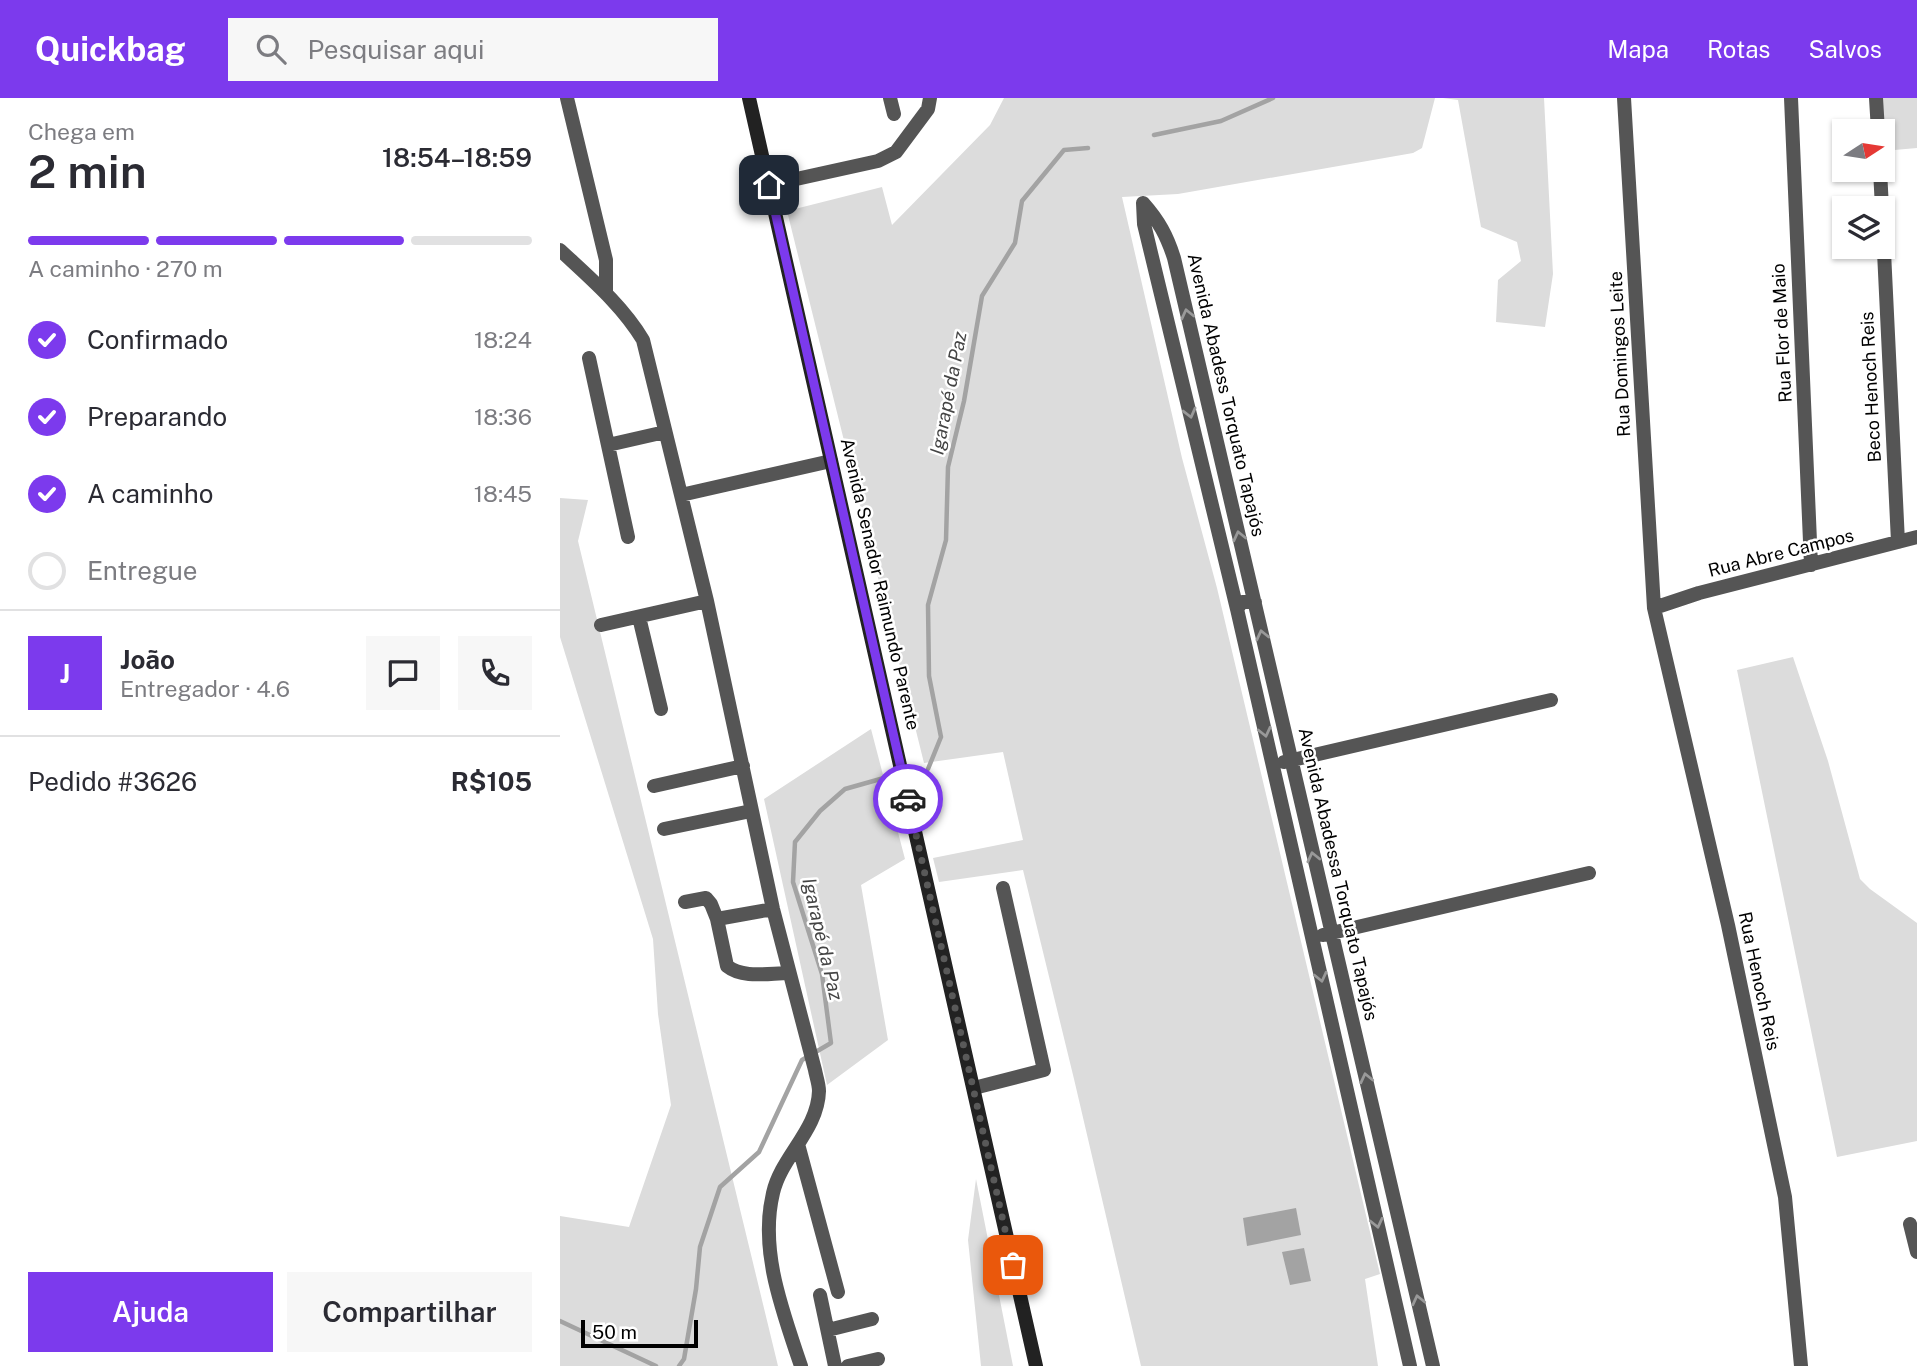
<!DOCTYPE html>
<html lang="pt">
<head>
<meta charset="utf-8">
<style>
	body { margin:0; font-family:"Public Sans",sans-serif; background:#f7f7f7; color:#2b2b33; height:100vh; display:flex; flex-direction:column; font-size:26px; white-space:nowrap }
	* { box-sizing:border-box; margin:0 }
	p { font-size:23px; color:#7c7c81 }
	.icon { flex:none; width:38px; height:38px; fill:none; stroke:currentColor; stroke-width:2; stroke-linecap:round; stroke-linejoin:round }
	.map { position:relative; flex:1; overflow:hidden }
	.details { display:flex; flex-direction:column; background:#fff; width:560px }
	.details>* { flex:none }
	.needle { width:46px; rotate:78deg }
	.controls { position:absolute; left:1272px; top:21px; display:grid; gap:14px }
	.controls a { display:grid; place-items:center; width:63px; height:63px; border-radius:0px; background:#fff; box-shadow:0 2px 5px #0004; font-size:35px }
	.scale { position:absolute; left:21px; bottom:18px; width:117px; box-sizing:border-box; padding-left:7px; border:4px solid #000; border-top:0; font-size:19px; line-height:24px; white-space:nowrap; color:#000; -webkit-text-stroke:5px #fff; paint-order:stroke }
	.pin { position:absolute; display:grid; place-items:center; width:60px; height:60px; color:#fff; margin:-30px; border-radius:14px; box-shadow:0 4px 10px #0006 }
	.courier { position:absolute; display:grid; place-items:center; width:70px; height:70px; margin:-35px; border:5px solid #7c3aed; border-radius:50%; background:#fff; color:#222; box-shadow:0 2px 9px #0007 }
	.summary em { font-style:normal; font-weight:600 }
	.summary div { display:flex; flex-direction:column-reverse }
	.summary { display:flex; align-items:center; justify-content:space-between; height:119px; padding:0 28px }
	h1 { font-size:46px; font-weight:600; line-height:52px }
	.bar { display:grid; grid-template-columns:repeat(4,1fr); gap:10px 7px; align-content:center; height:84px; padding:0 28px }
	.bar i { height:9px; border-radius:5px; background:#e1e1e2 }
	.bar .on { background:#7c3aed }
	.bar p { grid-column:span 4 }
	.line { display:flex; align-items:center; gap:18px; padding:0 28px; border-top:2px solid #e1e1e2 }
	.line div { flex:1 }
	.round { display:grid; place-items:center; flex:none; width:74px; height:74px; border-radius:0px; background:#f7f7f7 }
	ol { padding:0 28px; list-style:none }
	li { display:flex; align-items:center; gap:21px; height:77px }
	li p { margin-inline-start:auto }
	li .icon { padding:7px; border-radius:50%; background:#7c3aed; color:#fff; stroke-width:4 }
	li:last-child { color:#7c7c81 }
	li i { width:38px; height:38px; border:4px solid #e1e1e2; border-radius:50% }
	.action { display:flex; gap:14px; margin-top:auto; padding:14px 28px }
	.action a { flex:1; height:80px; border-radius:0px; background:#7c3aed; color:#fff; font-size:28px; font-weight:600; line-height:80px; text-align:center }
	.action a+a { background:#f7f7f7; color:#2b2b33 }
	header { display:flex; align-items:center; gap:42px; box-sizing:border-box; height:98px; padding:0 35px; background:#7c3aed; color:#fff }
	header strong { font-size:33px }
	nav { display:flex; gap:38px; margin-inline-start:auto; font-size:24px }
	.search { width:490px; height:63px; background:#f7f7f7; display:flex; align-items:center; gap:18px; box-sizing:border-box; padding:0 24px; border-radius:0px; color:#7c7c81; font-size:26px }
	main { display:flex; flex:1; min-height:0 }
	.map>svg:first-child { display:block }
	.green { fill:#dcdcdc }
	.water { fill:#a3a3a3 }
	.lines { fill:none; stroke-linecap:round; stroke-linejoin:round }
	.stream { stroke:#a3a3a3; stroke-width:4.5 }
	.street { stroke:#555; stroke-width:14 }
	.secondary { stroke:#222; stroke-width:14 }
	.oneway { stroke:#999 }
	.done { stroke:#595959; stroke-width:7; stroke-dasharray:0 12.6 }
	.route { stroke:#7c3aed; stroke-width:9 }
	.labels { text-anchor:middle; stroke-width:5; stroke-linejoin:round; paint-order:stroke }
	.street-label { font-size:18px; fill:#000; stroke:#fff }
	.water-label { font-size:19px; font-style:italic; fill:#444; stroke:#fff }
</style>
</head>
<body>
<header>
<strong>Quickbag</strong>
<div class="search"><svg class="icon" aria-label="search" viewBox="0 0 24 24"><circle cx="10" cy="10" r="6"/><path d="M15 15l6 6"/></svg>Pesquisar aqui</div>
<nav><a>Mapa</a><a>Rotas</a><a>Salvos</a></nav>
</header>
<main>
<section class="details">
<div class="summary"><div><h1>2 min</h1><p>Chega em</p></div><em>18:54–18:59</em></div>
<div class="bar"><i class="on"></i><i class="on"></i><i class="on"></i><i></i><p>A caminho · 270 m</p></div>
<ol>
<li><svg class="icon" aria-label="check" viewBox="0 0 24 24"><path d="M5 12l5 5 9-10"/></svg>Confirmado<p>18:24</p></li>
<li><svg class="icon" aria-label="check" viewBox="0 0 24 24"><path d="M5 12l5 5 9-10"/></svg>Preparando<p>18:36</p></li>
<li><svg class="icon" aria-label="check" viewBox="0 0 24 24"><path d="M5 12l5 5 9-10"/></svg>A caminho<p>18:45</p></li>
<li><i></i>Entregue</li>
</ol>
<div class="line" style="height:126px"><b class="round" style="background:#7c3aed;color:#fff">J</b><div><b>João</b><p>Entregador · 4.6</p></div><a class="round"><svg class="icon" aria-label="chat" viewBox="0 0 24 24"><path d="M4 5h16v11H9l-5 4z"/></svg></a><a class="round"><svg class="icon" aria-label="phone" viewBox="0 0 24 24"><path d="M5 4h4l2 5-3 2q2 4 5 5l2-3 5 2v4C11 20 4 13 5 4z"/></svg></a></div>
<div class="line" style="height:91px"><div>Pedido #3626</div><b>R$105</b></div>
<div class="action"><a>Ajuda</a><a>Compartilhar</a></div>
</section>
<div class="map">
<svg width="1357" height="1268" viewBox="0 0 1357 1268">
	<rect width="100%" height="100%" fill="#fff"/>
	<path class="green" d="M444 0H875L862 50 853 55 618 96 562 99 622 360 657 490 820 1176 805 1181 818 1268H581L514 981 463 772 379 784 373 760 463 742 443 654 364 665 227 113 322 89 332 127 430 27Z
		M883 0H984L993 176 985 229 936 224 938 182 961 163 957 144 921 129 898 2Z
		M1319 0H1357V50L1323 53Z
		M0 400 28 402 18 443 218 1268H0V1118L69 1129 111 1007 98 916 93 841 0 539Z
		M1233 559 1268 663 1300 781 1310 791 1357 825V1043L1277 1059 1177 572Z
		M311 631 345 761 301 787 328 942 267 987 204 701Z
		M416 1081 453 1268H421L408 1142Z"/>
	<path class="water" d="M736 1110 741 1137 687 1148 683 1120Z
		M744 1150 751 1183 730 1187 722 1154Z"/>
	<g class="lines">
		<path class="stream" d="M594 37 661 23 713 0
			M368 671 381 639 369 578 368 507 386 442 388 369 404 303 422 198 455 145 462 103 504 52 528 50
			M0 1223 96 1268
			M119 1268 124 1261 136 1191 140 1149 160 1089 199 1054 242 962 271 945 262 876 233 784 235 744 260 713 285 691 331 678"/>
		<path class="street" d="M7 0 46 162V195
			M330 0 334 16
			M1064 0 1094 510 1168 827 1225 1099 1241 1268
			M1231 0 1251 467
			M1316 0 1318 33
			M1320 72 1322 110
			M209 87 318 63 336 54 368 11 370 0
			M583 105C599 123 607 138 614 160L873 1268
			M583 105 584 126 677 511
			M1323 133 1338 444
			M0 152C30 180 62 207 83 242L147 503 213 811 255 972C256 978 259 986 259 993 258 1032 221 1059 213 1095 199 1153 223 1214 241 1268
			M29 260 68 439
			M48 347 105 334
			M121 397 271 363
			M695 504H682L677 511 850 1268
			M1094 510 1139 495 1357 439
			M79 519 101 611
			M41 527 147 503
			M724 664 991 602
			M94 688 183 668
			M104 731 191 713
			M125 804 146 800 151 806 157 821 213 811
			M157 821 167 868C183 881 209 875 229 875
			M763 837 1029 775
			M414 990 484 972 443 790
			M238 1046 278 1194
			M1350 1126 1357 1154
			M260 1197 275 1268
			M268 1232 312 1221
			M288 1268 318 1261"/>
		<path class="secondary" d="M189 0 476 1268"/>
	</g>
	<defs><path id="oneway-chevron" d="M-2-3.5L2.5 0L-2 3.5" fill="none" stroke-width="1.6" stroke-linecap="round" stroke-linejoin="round" transform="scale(1.75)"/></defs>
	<g class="oneway">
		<use href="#oneway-chevron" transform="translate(627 216) rotate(-103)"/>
		<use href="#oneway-chevron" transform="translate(630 315) rotate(76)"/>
		<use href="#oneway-chevron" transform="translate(679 438) rotate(-103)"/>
		<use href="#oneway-chevron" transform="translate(702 537) rotate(-103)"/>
		<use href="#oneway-chevron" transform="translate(705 634) rotate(77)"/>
		<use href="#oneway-chevron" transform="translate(753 759) rotate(-103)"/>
		<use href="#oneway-chevron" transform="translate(761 879) rotate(77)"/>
		<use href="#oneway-chevron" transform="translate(806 980) rotate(-103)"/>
		<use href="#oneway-chevron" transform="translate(817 1125) rotate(77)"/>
		<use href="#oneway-chevron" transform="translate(858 1202) rotate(-103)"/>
	</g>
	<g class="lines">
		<path class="done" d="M348 701 453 1167"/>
		<path class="route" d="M209 87 348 701"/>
	</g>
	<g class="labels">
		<g class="street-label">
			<text transform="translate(1222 235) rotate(-93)" y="6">Rua Flor de Maio</text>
			<text transform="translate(1060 256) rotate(-93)" y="6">Rua Domingos Leite</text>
			<text transform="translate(1311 289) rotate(-93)" y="6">Beco Henoch Reis</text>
			<text transform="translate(666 297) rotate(77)" y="6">Avenida Abadess Torquato Tapajós</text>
			<text transform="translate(1221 455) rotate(-14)" y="6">Rua Abre Campos</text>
			<text transform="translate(320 486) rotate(77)" y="6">Avenida Senador Raimundo Parente</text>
			<text transform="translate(778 776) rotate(77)" y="6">Avenida Abadessa Torquato Tapajós</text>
			<text transform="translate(1199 883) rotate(78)" y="6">Rua Henoch Reis</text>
		</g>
		<g class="water-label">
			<text transform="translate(388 295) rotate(-79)" y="7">Igarapé da Paz</text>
			<text transform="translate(263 841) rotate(77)" y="7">Igarapé da Paz</text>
		</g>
	</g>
</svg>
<div class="controls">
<a><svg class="needle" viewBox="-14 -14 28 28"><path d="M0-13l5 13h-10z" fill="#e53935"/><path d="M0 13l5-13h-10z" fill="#7c7c81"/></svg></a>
<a><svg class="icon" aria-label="layers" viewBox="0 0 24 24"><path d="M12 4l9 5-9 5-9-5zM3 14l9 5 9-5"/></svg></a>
</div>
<div class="scale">50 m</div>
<div class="pin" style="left:453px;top:1167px;background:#ea580c"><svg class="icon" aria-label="bag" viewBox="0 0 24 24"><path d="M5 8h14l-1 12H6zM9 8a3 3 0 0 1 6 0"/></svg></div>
<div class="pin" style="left:209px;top:87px;background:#1f2937"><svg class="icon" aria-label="home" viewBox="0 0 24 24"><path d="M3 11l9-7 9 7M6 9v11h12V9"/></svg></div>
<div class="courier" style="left:348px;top:701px"><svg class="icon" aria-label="car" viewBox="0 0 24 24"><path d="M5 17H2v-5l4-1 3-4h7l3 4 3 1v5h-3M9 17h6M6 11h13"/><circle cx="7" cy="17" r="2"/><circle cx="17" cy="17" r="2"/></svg></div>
</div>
</main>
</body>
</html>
